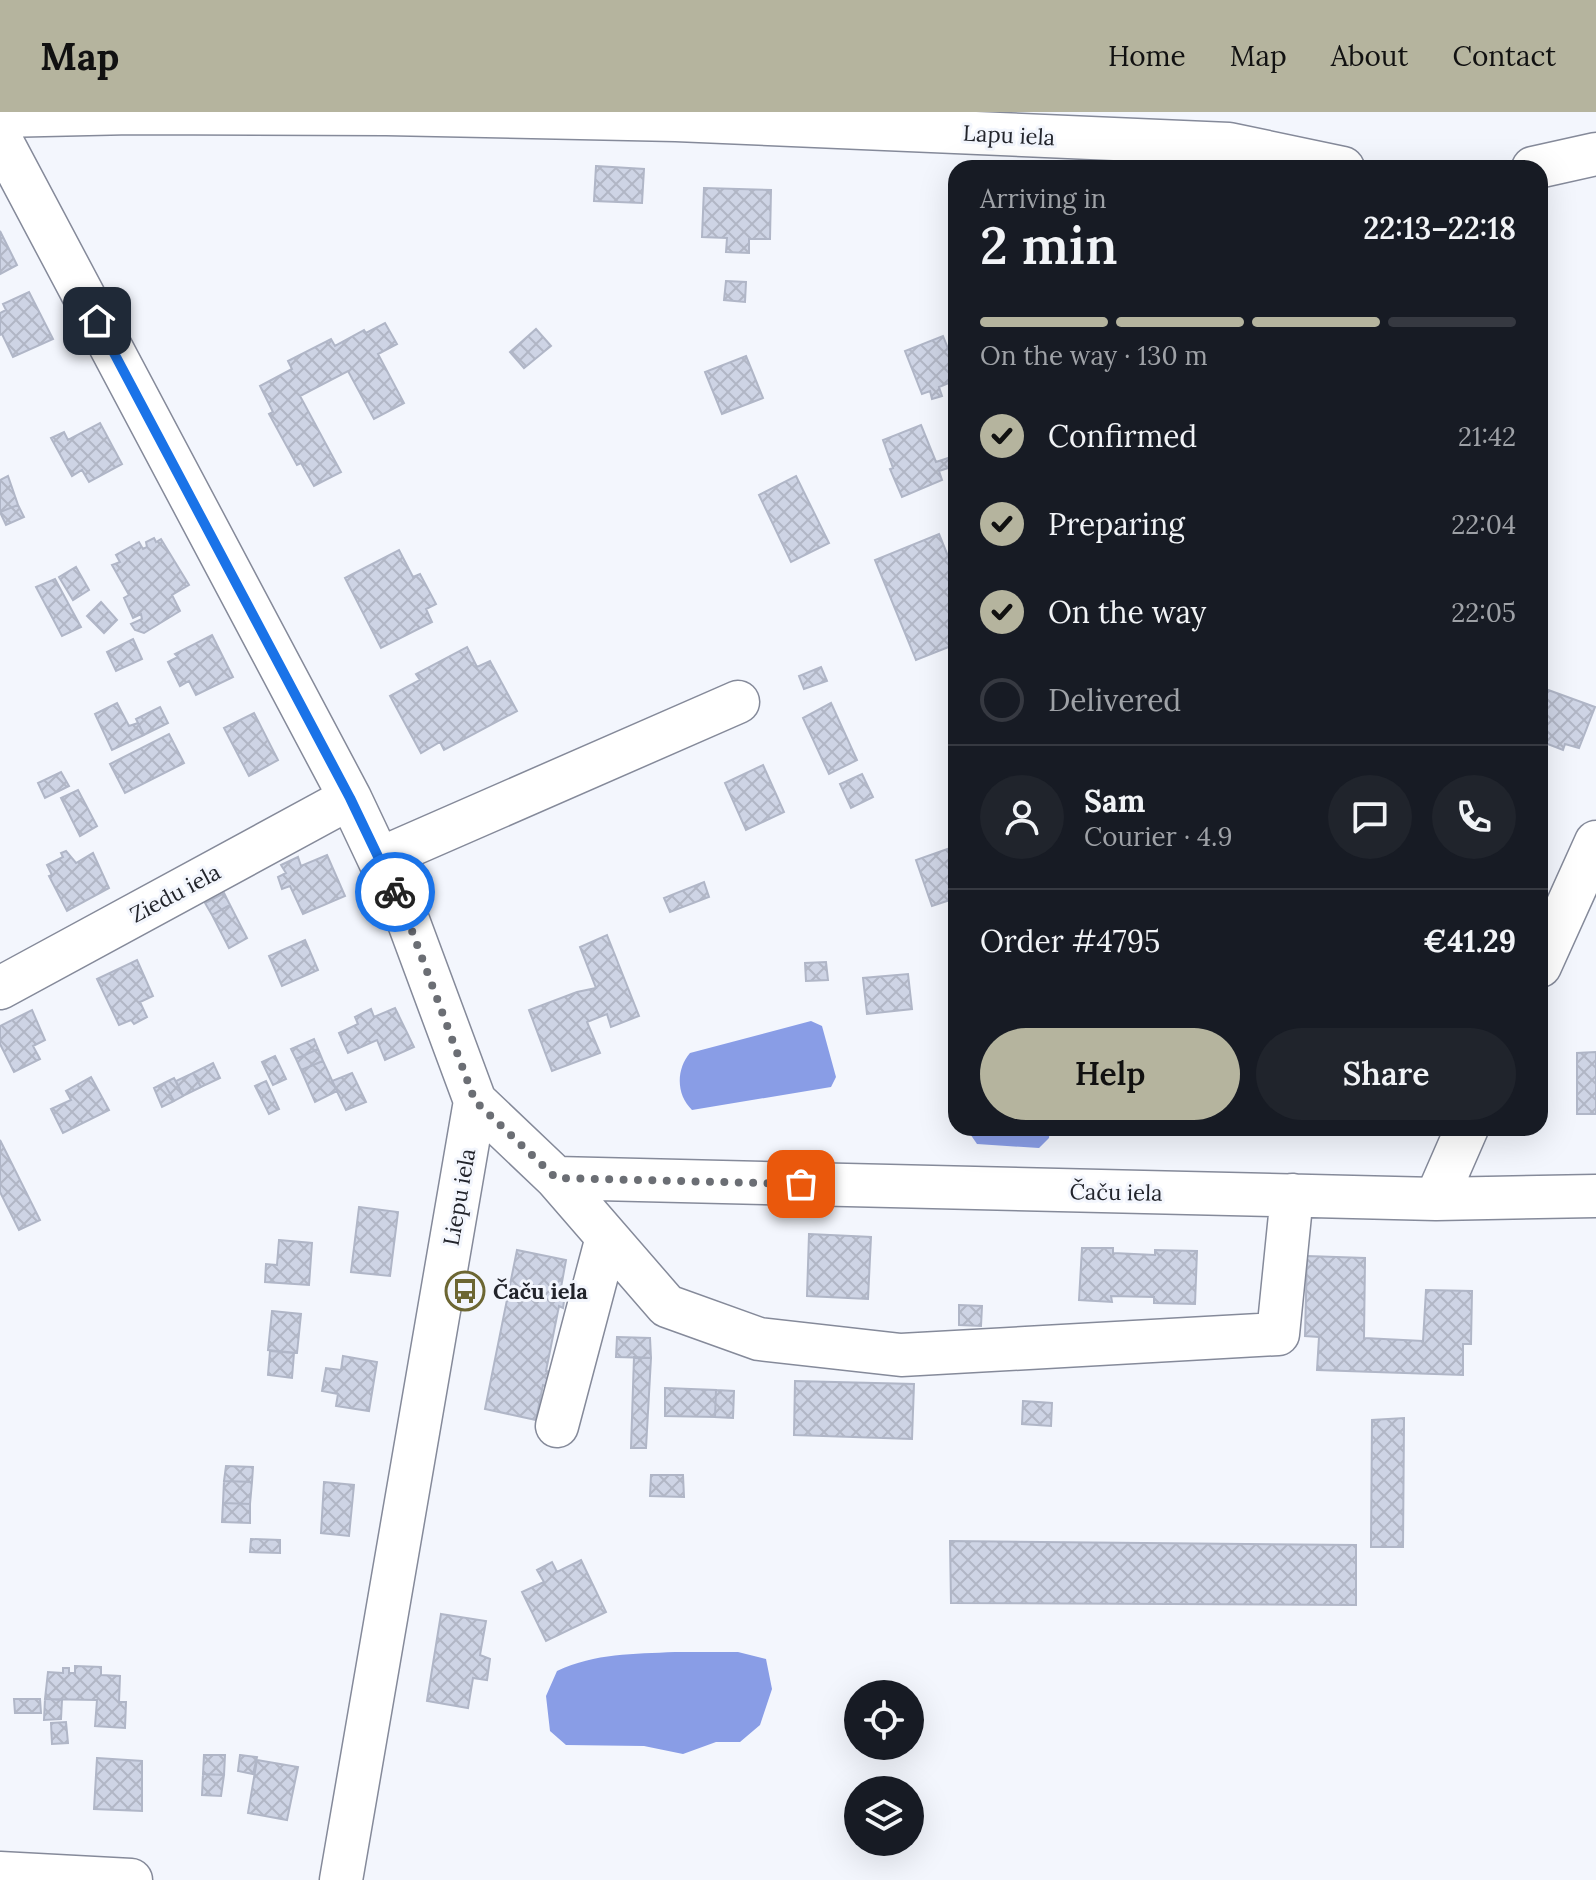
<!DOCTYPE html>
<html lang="en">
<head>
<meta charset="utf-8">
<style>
	body { margin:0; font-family:Lora,serif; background:#20242c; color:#f1f3f6; height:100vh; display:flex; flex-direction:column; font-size:30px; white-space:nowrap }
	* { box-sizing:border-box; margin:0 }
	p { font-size:26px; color:#9ea1a6 }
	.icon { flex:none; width:44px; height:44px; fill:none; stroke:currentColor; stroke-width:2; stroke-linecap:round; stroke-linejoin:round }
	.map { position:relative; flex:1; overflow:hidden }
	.drawer { position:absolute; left:948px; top:48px; width:600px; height:976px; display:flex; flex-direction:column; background:#171b24; border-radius:24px; box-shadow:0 8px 32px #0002 }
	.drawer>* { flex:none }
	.buttons { position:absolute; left:844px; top:1568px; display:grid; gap:16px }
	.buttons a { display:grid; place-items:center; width:80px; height:80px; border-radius:50%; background:#171b24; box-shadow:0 8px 32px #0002; font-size:40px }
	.pin { position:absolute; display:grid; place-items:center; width:68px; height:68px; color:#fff; margin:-34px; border-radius:16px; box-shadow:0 4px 12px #0006 }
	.courier { position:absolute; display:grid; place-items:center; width:80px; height:80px; margin:-40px; border:6px solid #1a73e8; border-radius:50%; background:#fff; color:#222; box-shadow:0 2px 10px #0007 }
	.overview em { font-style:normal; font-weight:600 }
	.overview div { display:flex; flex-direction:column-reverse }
	.overview { display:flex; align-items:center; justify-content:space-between; height:136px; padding:0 32px }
	h1 { font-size:52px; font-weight:600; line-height:60px }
	.bar { display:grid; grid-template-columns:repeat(4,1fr); gap:12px 8px; align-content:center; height:96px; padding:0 32px }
	.bar i { height:10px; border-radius:6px; background:#363941 }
	.bar .active { background:#b5b49e }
	.bar p { grid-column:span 4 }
	.line { display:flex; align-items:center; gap:20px; padding:0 32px; border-top:2px solid #363941 }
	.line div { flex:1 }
	.round { display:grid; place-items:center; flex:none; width:84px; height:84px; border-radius:42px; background:#20242c }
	ol { padding:0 32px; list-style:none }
	li { display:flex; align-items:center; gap:24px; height:88px }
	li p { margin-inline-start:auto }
	li .icon { padding:8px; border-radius:50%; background:#b5b49e; color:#111; stroke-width:4 }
	li:last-child { color:#9ea1a6 }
	li i { width:44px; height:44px; border:4px solid #363941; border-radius:50% }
	.action { display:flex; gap:16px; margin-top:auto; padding:16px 32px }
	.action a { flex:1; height:92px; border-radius:48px; background:#b5b49e; color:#111; font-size:32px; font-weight:600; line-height:92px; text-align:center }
	.action a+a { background:#20242c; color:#f1f3f6 }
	header { display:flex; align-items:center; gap:48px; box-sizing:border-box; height:112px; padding:0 40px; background:#b5b49e; color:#111 }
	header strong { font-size:38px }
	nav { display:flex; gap:44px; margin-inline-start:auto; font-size:28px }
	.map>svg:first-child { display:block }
	.water { fill:#899de6 }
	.building { fill:url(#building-cross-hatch); stroke:#b0b6c7; stroke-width:2 }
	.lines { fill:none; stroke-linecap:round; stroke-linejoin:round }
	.minor-casing { stroke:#858a9a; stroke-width:45 }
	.minor { stroke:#fff; stroke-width:42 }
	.done { stroke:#6b6e74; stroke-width:8; stroke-dasharray:0 14.4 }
	.route { stroke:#1a73e8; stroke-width:10 }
	.labels { text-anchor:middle; stroke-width:6; stroke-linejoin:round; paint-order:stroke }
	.street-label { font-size:22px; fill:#22242b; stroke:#f3f6fd }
	.poi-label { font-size:22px; font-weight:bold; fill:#22242b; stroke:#f3f6fd; text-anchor:start }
</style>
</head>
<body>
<header>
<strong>Map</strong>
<nav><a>Home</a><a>Map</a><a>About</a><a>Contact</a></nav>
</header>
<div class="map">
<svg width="1596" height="1768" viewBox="0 0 1596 1768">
	<defs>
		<pattern id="building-cross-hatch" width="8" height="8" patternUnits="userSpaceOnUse" patternTransform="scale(2)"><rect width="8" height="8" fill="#ced4e5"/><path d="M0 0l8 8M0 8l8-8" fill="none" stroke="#b1b6c5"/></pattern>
	</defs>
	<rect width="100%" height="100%" fill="#f3f6fd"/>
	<path class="water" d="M811 909 822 914 836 965 831 975 692 998C676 983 676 957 690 941Z
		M966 1016H1050L1049 1026 1039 1036 977 1032Z
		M675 1540H738L766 1547 772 1577 760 1613 740 1630H716L683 1642 644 1634 566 1633 550 1619 546 1584 557 1559C596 1541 633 1542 675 1540Z"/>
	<path class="building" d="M596 54 644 57 642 91 594 89Z
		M704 76 771 78 770 127H749V141L726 140 727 126 702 125Z
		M0 119 17 153 0 162Z
		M726 169 746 170 745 190 724 188Z
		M29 180 53 227 13 245 2 222 0 223V201L6 198 3 192Z
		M385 211 397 232 378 242 404 291 374 307 348 259 300 284 341 360 314 374 301 351 297 353 269 302 273 300 260 274 292 257 288 249 331 227 335 234 364 218 366 221Z
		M536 217 551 234 524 256 510 240Z
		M943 224 949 239 956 236V268L939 275 942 284 932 287 930 279 922 282 905 239Z
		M746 244 763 286 722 302 705 260Z
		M100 311 122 352 89 370 82 358 72 364 51 326 64 320 68 328Z
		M921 313 936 350 948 346 951 355 939 359 942 368 902 385 890 357 893 356 883 328Z
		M8 364 18 393 0 400V368Z
		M796 364 829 431 791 450 759 383Z
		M18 393 24 405 6 413 0 400Z
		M939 422 956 464V532L916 548 875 448Z
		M154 426 156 430 161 427 189 473 172 483 180 499 144 521 135 518 131 512 142 507 141 502 133 506 124 486 129 483 112 453 120 450 116 443 139 430 143 437 147 435 146 430Z
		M399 438 413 465 420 462 436 492 426 497 432 510 381 536 345 466Z
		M76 455 89 478 73 488 59 465Z
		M55 467 81 515 62 524 36 475Z
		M101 490 117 508 104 521 87 504Z
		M212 523 233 565 196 583 189 569 180 574 168 550 178 545 175 542Z
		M133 527 142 547 116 559 107 540Z
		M467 535 477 555 490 549 517 599 444 638 440 630 421 641 390 584 420 568 416 562Z
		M821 555 827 569 804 577 799 564Z
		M1540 575 1595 595 1579 636 1565 632 1563 638 1540 629Z
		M117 591 129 614 138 611 144 623 112 638 95 602Z
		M831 591 857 648 829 662 803 606Z
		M160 595 168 611 144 623 136 607Z
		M254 601 278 648 249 664 224 616Z
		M169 622 184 651 125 681 110 652Z
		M763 653 784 700 746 718 725 671Z
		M61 660 69 674 45 686 38 671Z
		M862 662 873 685 851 696 840 672Z
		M78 678 97 714 80 724 61 686Z
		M956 734V786L932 794 916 748Z
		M66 739 76 751 93 741 109 776 67 799 49 764 52 763 47 753 63 745 61 741Z
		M327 743 345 784 303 802 290 774 282 777 278 765 286 761 281 753 298 745 301 754Z
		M704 770 709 785 670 800 664 786Z
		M224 781 230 793 212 803 205 791Z
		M230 793 247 826 229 836 212 803Z
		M607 823 639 904 611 915 607 902 587 910 600 941 552 959 529 898 577 880 596 876 580 835Z
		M305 828 318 858 282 874 269 844Z
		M137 848 153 884 140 890 147 905 134 912 131 908 119 913 97 867Z
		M826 850 828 868 806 869 805 851Z
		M908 862 912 897 867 902 863 866Z
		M395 896 414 935 385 948 377 928 348 941 339 921 358 912 355 905 371 897 374 905Z
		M32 898 45 928 33 934 40 947 14 960 0 932V914Z
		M314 927 318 937 296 947 291 937Z
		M318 937 323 949 301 958 296 947Z
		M1596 940V1002H1577V941Z
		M275 944 286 967 273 973 262 950Z
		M323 949 337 979 315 990 301 958Z
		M213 951 220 966 201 975 193 961Z
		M193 961 201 975 183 984 176 969Z
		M352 961 366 990 346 998 332 969Z
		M91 965 109 998 63 1021 51 997 71 988 66 979Z
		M174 966 183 984 174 989 164 971Z
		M266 969 279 997 269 1002 255 974Z
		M164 971 174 989 162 995 154 976Z
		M0 1028 40 1108 19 1118 0 1080Z
		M359 1095 398 1100 390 1164 351 1160Z
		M809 1122 871 1125 868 1187 807 1184Z
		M279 1128 312 1131 309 1173 265 1170 266 1152 277 1153Z
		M1082 1136H1113V1141L1155 1143V1138L1197 1139 1195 1192 1154 1191V1185L1111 1184 1112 1190 1079 1188Z
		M517 1138 566 1148 560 1181 565 1182 563 1196 559 1194 546 1259 552 1260 549 1275 543 1273 536 1308 485 1297Z
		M1307 1144 1365 1146 1364 1226 1423 1229 1426 1178 1472 1179 1471 1232H1463V1263L1317 1258 1319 1225 1305 1224Z
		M959 1193 982 1194 981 1214 959 1213Z
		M272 1199 301 1202 297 1241 268 1238Z
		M617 1225 650 1226 651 1246 616 1245Z
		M270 1239 294 1241 292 1266 268 1263Z
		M343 1244 377 1250 369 1299 336 1294 338 1282 322 1279 326 1256 341 1258Z
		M634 1245 651 1246 646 1336H631Z
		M795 1269 914 1272 912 1327 794 1323Z
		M665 1276 716 1278 715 1305 665 1304Z
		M716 1278 734 1279 733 1306 715 1305Z
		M1023 1289 1052 1291 1051 1314 1022 1312Z
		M1404 1306 1403 1435H1371L1372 1308Z
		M226 1354 253 1355 252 1370 224 1369Z
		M651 1363H683L684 1385 650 1384Z
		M224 1369 252 1370 250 1392 223 1391Z
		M324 1370 354 1373 349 1424 321 1421Z
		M223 1391 250 1392V1411L222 1410Z
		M251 1427 280 1428V1441L250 1440Z
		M950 1429 1356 1433V1493L951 1491Z
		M581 1448 606 1500 546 1529 522 1480 544 1470 537 1458 552 1450 557 1460Z
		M441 1502 486 1509 480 1543 490 1547 487 1568 473 1566 468 1596 427 1589Z
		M75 1554 101 1555V1563L120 1564 119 1590H126L125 1616 95 1614 97 1588 45 1587 48 1560 63 1561V1556H69V1561H75Z
		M14 1587H40L41 1601H15Z
		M45 1587 62 1588 61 1607 44 1608Z
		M66 1610 68 1631 52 1632 51 1611Z
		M204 1643H225L224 1663 203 1662Z
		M240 1643 257 1645 253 1662 238 1659Z
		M97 1646 142 1649V1699L94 1697Z
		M257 1648 298 1655 287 1708 248 1701Z
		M203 1662 224 1663 221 1684 202 1683Z"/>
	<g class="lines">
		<defs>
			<path id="minor" d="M0 4 132 1 386 2 676 8 1229 32 1343 56
				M0 26 350 686 409 811 475 989 341 1768
				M1533 56 1596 42
				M379 747 738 590
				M1540 854 1596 730
				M0 876 350 686
				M475 989 556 1066 1436 1087 1596 1084
				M556 1066 667 1194 759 1227 901 1243 1278 1222 1292 1083
				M1436 1087 1467 1016
				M557 1314 607 1125
				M0 1761 131 1768"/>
		</defs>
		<use href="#minor" class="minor-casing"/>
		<use href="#minor" class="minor"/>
	</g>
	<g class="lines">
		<path class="done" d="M395 780 409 811 475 989 556 1066 801 1072"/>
		<path class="route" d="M97 209 350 686 395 780"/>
	</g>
	<defs>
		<symbol id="bus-ring" viewBox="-11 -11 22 22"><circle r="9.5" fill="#f3f6fd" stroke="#6c6632" stroke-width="1.5"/><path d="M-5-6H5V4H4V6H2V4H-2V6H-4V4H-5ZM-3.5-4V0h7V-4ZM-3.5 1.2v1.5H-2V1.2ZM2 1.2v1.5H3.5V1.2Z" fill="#6c6632"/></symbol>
	</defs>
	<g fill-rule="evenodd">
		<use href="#bus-ring" x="443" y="1157" width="44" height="44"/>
	</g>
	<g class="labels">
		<g class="street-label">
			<text transform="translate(1009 23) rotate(3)" y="8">Lapu iela</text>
			<text transform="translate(175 781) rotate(-28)" y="8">Ziedu iela</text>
			<text transform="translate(1116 1080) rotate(1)" y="8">Čaču iela</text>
			<text transform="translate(459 1085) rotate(-80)" y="8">Liepu iela</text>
		</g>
		<g class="poi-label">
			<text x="493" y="1187">Čaču iela</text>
		</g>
	</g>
</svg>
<div class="buttons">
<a><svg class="icon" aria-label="locate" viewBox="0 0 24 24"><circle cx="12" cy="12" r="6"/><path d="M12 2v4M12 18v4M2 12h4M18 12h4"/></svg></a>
<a><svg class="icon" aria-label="layers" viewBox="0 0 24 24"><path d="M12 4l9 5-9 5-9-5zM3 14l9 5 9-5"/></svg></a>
</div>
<div class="pin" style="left:801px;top:1072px;background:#ea580c"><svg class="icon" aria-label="bag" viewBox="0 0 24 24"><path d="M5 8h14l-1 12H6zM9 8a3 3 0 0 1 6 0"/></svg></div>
<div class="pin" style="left:97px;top:209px;background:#1f2937"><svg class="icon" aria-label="home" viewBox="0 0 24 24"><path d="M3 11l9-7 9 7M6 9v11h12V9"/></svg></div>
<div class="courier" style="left:395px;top:780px"><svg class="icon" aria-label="bike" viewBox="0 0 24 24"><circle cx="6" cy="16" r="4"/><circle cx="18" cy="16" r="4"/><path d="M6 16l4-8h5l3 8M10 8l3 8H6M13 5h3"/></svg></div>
<section class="drawer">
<div class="overview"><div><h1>2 min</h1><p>Arriving in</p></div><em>22:13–22:18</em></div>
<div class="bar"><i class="active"></i><i class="active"></i><i class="active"></i><i></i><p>On the way · 130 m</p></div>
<ol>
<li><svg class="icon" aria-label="check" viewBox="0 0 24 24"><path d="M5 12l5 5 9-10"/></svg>Confirmed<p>21:42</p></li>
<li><svg class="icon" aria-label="check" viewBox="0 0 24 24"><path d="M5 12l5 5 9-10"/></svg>Preparing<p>22:04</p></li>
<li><svg class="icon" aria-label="check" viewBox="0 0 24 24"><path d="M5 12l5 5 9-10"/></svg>On the way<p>22:05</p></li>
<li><i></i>Delivered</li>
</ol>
<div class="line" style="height:144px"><a class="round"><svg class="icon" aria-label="person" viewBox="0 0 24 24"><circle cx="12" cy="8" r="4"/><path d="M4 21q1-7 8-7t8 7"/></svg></a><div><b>Sam</b><p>Courier · 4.9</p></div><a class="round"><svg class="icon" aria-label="chat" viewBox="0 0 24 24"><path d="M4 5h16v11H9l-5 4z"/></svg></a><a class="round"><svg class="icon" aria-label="phone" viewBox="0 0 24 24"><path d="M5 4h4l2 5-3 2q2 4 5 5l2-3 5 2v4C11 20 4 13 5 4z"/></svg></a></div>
<div class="line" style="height:104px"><div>Order #4795</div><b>€41.29</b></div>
<div class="action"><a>Help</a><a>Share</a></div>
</section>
</div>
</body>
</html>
